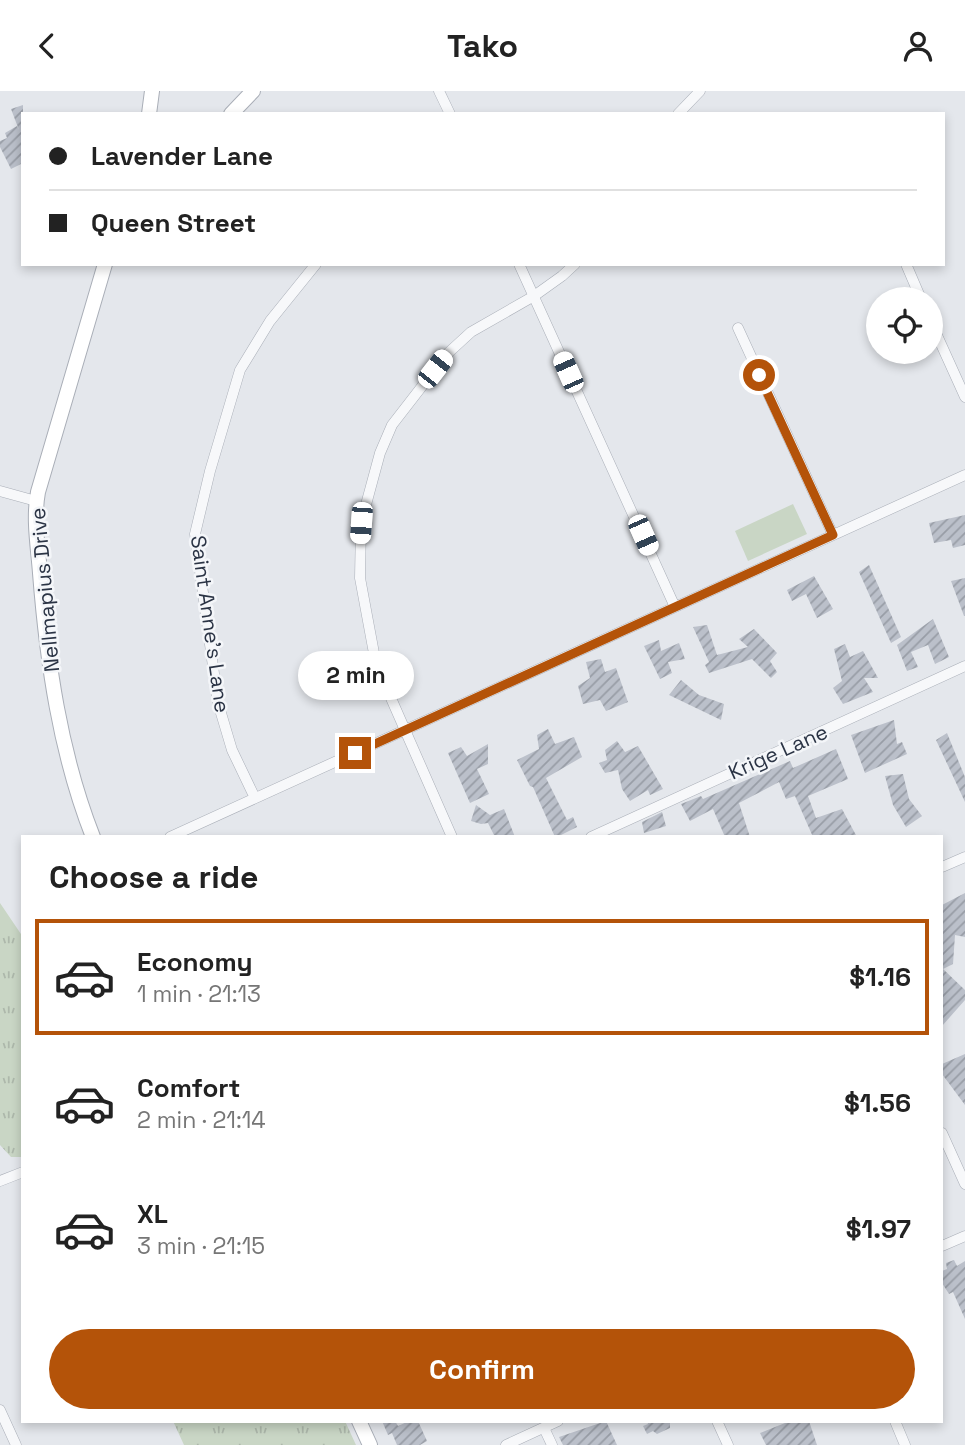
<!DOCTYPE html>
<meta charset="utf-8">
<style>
body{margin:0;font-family:"Space Grotesk",sans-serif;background:#f6f6f6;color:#222;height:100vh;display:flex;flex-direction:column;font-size:26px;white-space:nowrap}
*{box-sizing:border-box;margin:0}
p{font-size:23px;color:#767676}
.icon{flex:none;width:38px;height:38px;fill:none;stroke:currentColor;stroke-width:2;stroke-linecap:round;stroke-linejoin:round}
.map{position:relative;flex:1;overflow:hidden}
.sheet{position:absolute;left:21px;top:744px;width:922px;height:588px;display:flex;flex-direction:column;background:#fff;border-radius:0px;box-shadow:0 4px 10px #0003}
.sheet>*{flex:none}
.hud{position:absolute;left:21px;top:21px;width:924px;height:154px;border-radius:0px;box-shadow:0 4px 10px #0003;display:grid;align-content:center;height:154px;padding:0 28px;background:#fff}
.buttons{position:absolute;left:866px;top:196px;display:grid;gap:14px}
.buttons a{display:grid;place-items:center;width:77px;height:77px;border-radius:50%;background:#fff;box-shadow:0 4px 10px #0003;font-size:35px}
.end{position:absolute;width:32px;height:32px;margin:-16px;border:9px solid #b45309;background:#fff;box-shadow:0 0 0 4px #fff}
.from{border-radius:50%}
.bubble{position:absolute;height:49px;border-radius:24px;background:#fff;box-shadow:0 4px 10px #0003;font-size:23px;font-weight:700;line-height:49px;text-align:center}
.car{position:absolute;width:21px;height:42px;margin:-21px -10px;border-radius:9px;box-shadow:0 0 5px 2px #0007;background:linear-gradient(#fff 24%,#345 0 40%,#fff 0 76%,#345 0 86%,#fff 0)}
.hud b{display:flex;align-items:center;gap:24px;height:66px;font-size:26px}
.hud b+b{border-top:2px solid #e0e0e0}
.hud i{width:18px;height:18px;background:#222}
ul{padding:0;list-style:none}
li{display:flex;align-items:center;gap:21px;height:116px;margin:0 14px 10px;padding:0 14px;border:4px solid transparent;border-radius:0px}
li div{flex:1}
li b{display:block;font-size:26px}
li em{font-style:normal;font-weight:700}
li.selected{border-color:#b45309}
li>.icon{width:63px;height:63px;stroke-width:1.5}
h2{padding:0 28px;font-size:32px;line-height:84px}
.action{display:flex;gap:14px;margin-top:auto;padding:14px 28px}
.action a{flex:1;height:80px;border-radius:42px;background:#b45309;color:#fff;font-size:28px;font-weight:700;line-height:80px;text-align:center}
header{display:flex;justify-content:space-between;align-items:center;height:91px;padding:0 28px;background:#fff;font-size:32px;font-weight:700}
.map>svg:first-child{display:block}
</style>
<header><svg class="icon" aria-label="back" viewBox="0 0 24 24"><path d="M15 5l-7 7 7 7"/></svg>Tako<svg class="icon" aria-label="person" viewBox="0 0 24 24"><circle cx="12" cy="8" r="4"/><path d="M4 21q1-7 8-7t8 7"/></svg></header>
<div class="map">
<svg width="965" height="1354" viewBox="0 0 965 1354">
<defs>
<pattern id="grass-tufts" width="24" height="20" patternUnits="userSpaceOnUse" patternTransform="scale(1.75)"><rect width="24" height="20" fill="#c9d6c5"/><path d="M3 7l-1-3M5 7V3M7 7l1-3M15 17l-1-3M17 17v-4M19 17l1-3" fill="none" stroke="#adb8ab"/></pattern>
<pattern id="building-hatch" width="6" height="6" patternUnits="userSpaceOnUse" patternTransform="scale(1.75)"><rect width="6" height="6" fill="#bbc0ca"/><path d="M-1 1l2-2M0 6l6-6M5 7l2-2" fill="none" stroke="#989da6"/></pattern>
</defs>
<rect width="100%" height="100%" fill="#e4e7ec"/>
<path fill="url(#grass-tufts)" d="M 0,812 L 23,846 L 23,1066 L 11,1066 L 0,1054 Z
M 173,1330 L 345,1330 L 356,1354 L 184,1354 Z"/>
<path fill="#c9d6c5" d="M 793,413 L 807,443 L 748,470 L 735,440 Z"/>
<path fill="url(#building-hatch)" d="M 23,14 L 23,72 L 11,78 L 0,56 L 0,50 L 7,47 L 5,42 L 17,35 L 19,39 L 11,18 Z
M 965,424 L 965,454 L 953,457 L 951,449 L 934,452 L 929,432 Z
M 869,474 L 901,546 L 891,552 L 859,481 Z
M 814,485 L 833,518 L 817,527 L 806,503 L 792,510 L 787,499 Z
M 965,487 L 965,525 L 964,525 L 951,490 Z
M 933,528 L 949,566 L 935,573 L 928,554 L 911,561 L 918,576 L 907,580 L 897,554 Z
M 707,534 L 717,564 L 748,556 L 739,548 L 754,538 L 777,562 L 770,570 L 777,581 L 771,587 L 752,568 L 709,582 L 705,574 L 709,571 L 693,536 Z
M 659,549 L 661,560 L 679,552 L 685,568 L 668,571 L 672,582 L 660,588 L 644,555 Z
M 845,553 L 850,566 L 863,560 L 878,587 L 864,587 L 873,601 L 843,613 L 833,597 L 842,590 L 834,558 Z
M 601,568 L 605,581 L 616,577 L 628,611 L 606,620 L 600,609 L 583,613 L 578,595 L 590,587 L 586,571 Z
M 681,589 L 699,604 L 724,613 L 721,629 L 669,604 Z
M 894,629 L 897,653 L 902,651 L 907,663 L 865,682 L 851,644 Z
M 548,638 L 555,653 L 574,646 L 582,666 L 546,687 L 567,729 L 573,726 L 577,736 L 557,746 L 555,746 L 533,696 L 530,695 L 517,669 L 539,658 L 537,644 Z
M 947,642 L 965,686 L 965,711 L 936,649 Z
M 617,650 L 625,661 L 638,655 L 663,698 L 650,704 L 648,699 L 630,710 L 622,698 L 618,679 L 605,682 L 599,672 L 607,669 L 605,659 Z
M 488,653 L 488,673 L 477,678 L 489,703 L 470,712 L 448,662 L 461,656 L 467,665 Z
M 836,658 L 848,688 L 808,705 L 816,727 L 842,718 L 857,746 L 813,746 L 795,705 L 786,708 L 779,691 L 739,712 L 750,746 L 725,746 L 713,718 L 690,730 L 681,713 L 701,705 L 703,708 L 790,670 L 793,677 Z
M 903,683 L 909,708 L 922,725 L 906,736 L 893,714 L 885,685 Z
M 476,714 L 490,724 L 504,718 L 515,746 L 495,746 L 488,732 L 481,733 L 471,730 Z
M 662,721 L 666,735 L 644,742 L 642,731 Z
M 965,802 L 965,846 L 955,844 L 953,873 L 943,878 L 965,899 L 965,909 L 942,935 L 942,814 Z
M 965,963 L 965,1014 L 942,983 L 942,973 Z
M 954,1169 L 957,1175 L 965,1170 L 965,1228 L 953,1201 L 949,1203 L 942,1192 L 942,1180 L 947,1178 L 946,1172 Z
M 382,1330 L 395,1330 L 398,1335 L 409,1330 L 418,1330 L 427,1350 L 420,1354 L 397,1354 L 392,1342 L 388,1344 Z
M 606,1330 L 617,1354 L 563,1354 L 559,1346 Z
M 647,1330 L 670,1330 L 670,1337 L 657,1343 L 653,1340 L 647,1343 L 643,1335 L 648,1333 Z
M 790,1330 L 809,1330 L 817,1354 L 766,1354 L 760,1342 Z"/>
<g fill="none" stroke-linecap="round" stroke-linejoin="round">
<g stroke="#a9aeb7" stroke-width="11">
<path id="street" d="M 439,0 L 450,23
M 678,23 L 700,0
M 519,173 L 675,516
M 906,173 L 921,208
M 931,231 L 965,306
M 738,237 L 833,444
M 0,400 L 36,410
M 255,707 L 232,659 L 218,612 L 195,443 L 210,380 L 240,279 L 270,230 L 316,173
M 170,746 L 965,384
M 452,746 L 376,573 L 360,487 L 361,432 L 380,362 L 392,334 L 447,263 L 471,241 L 534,205 L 562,185 L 575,173
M 591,746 L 965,575
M 942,776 L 965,766
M 942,1042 L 965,1093
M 0,1090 L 23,1081
M 942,1155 L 965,1145
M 0,1319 L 16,1354
M 717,1330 L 728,1354
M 895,1330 L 905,1354
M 544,1337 L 552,1354
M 506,1354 L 558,1330"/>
</g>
<g stroke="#a9aeb7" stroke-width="16">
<path id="secondary" d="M 149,23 L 152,0
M 231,23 L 253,0
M 93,746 C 60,662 47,571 40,482 C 38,455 33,428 38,401 L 105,173
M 359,1330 L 370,1354"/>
</g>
<use href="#street" stroke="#f7f8fa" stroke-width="10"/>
<use href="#secondary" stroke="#fff" stroke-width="14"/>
</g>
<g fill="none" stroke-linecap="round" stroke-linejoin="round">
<path stroke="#b45309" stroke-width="9" d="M 355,662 L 833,444 L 759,284"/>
</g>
<g text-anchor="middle" stroke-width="5" stroke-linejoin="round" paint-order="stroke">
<g font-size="21" fill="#2b3445" stroke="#f4f6f9">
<text transform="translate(45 499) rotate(-95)" y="7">Nellmapius Drive</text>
<text transform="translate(210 533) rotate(82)" y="7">Saint Anne's Lane</text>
<text transform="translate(778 661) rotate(-24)" y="7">Krige Lane</text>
</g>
</g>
</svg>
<div class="buttons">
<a><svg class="icon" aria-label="locate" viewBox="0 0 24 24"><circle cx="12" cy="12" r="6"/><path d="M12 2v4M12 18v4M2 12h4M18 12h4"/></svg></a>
</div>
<i class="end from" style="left:759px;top:284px"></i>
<i class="end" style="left:355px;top:662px"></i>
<div class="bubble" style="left:298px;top:560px;width:116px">2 min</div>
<i class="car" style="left:435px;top:278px;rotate:38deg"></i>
<i class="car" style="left:568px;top:281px;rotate:336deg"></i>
<i class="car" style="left:361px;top:432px;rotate:184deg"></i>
<i class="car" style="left:643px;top:444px;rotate:156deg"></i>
<div class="hud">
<b><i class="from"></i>Lavender Lane</b>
<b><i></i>Queen Street</b>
</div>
<section class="sheet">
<h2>Choose a ride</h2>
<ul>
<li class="selected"><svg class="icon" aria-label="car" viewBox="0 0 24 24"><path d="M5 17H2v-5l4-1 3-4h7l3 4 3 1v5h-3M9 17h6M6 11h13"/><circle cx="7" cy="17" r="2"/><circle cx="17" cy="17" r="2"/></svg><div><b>Economy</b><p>1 min · 21:13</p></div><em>$1.16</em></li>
<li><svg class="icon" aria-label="car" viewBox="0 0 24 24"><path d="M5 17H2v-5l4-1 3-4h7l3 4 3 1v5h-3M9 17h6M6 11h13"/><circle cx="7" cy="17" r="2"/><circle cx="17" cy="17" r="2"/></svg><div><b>Comfort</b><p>2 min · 21:14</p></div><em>$1.56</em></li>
<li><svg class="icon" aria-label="car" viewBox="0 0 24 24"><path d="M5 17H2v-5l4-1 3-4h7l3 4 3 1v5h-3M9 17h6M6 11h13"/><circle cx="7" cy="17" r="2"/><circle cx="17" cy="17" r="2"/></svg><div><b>XL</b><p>3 min · 21:15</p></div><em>$1.97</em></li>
</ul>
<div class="action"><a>Confirm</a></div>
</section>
</div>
